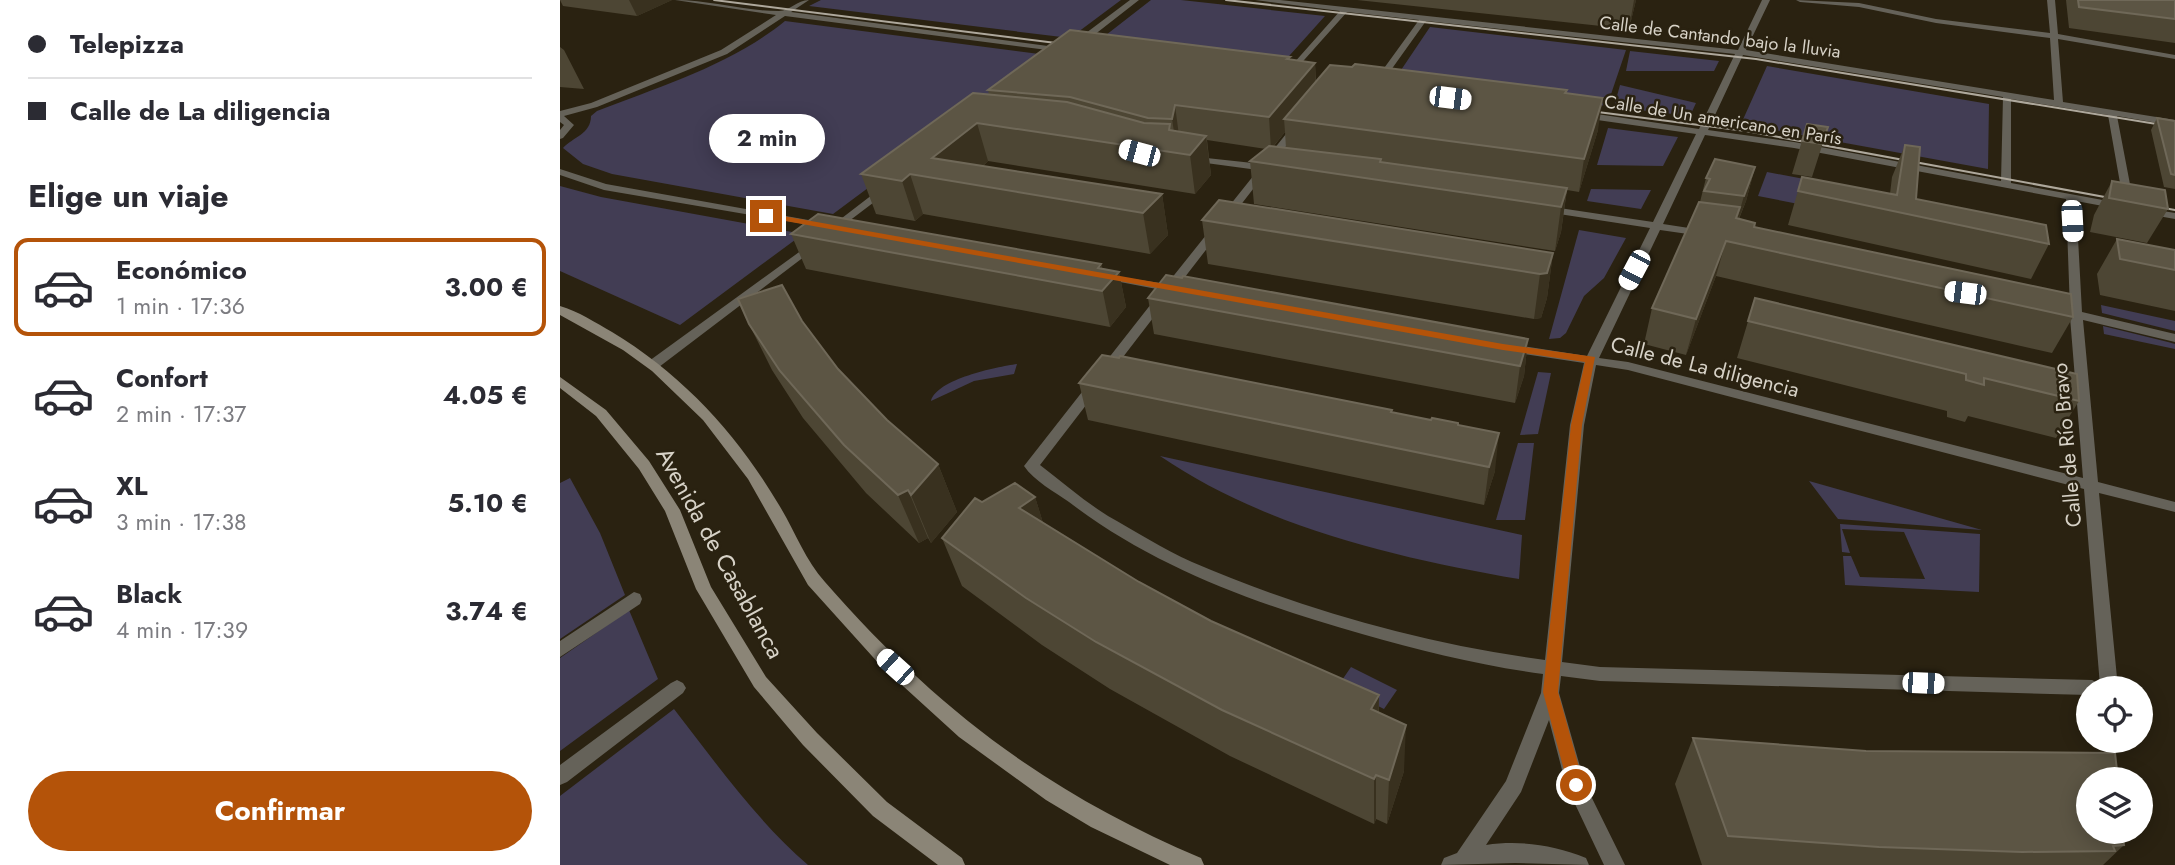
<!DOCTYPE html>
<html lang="es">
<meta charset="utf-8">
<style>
body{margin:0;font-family:Jost,sans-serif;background:#f7f7f7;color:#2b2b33;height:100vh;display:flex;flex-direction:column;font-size:26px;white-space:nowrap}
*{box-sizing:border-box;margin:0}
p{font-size:23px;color:#7c7c81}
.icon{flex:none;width:38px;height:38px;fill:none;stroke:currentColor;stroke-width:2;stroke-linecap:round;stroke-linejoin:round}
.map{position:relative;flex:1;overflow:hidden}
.panel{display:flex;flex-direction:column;background:#fff;width:560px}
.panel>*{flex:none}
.banner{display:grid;align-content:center;height:154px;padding:0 28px;background:#fff}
.fabs{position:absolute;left:1516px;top:676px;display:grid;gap:14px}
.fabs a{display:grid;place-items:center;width:77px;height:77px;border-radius:50%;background:#fff;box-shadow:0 4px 18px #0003;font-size:35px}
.end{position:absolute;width:32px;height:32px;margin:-16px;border:9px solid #b45309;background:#fff;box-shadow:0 0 0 4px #fff}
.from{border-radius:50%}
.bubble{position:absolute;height:49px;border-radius:24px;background:#fff;box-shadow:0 4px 18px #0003;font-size:23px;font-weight:700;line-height:49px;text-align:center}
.car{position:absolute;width:21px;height:42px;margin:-21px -10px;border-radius:9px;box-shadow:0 0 5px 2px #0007;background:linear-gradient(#fff 24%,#345 0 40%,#fff 0 76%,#345 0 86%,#fff 0)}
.banner b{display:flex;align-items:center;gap:24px;height:66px;font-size:26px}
.banner b+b{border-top:2px solid #e1e1e2}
.banner i{width:18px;height:18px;background:#2b2b33}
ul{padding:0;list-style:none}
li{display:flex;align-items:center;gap:21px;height:98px;margin:0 14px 10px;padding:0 14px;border:4px solid transparent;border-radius:14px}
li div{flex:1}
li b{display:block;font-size:26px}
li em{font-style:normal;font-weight:700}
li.on{border-color:#b45309}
li>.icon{width:63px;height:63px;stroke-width:1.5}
h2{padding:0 28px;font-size:32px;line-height:84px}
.cta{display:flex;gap:14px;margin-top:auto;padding:14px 28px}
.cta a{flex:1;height:80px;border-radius:42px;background:#b45309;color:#fff;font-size:28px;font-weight:700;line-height:80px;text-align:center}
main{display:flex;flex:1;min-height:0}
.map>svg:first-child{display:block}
</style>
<main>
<section class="panel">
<div class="banner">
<b><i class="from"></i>Telepizza</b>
<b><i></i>Calle de La diligencia</b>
</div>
<h2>Elige un viaje</h2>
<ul>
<li class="on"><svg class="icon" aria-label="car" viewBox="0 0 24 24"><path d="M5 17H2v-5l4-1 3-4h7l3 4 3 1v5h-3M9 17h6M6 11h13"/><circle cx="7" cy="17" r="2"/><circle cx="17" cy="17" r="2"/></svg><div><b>Económico</b><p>1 min · 17:36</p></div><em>3.00 €</em></li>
<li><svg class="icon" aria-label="car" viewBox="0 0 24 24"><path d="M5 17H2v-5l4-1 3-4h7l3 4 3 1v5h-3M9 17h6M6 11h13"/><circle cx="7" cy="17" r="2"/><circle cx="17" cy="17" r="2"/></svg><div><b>Confort</b><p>2 min · 17:37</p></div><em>4.05 €</em></li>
<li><svg class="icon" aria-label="car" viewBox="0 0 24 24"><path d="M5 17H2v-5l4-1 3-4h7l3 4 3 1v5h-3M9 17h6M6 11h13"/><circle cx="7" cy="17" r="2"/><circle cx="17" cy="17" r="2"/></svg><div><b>XL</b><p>3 min · 17:38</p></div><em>5.10 €</em></li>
<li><svg class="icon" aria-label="car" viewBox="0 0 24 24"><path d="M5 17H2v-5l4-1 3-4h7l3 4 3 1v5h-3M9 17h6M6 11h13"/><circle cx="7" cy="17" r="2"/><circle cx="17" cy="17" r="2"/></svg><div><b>Black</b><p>4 min · 17:39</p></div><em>3.74 €</em></li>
</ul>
<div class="cta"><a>Confirmar</a></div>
</section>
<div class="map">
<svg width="1615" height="865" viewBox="0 0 1615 865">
<rect width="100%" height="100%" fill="#2a2211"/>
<path fill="#423d54" d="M 261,0 L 561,0 L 510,38 L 249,6 Z
M 591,0 L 621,0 L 765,16 L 721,65 L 537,42 Z
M 225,21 L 487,55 L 273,214 L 52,174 L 23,164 L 3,148 C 13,137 31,134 31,116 L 37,111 C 101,86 171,65 225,21 Z
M 870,27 L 1066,50 L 1047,106 L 835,79 Z
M 1070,51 L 1159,61 L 1154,71 L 1066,71 Z
M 1207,66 L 1429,104 L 1428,169 L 1181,124 Z
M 1060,85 L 1136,103 L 1130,116 L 1054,107 Z
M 1048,128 L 1118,137 L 1103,166 L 1037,165 Z
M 1207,172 L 1323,194 L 1320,220 L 1198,196 Z
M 0,186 L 41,197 L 243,234 L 120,325 L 0,271 Z
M 1031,189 L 1091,190 L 1081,209 L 1027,201 Z
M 1019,230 L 1066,238 L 1044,278 L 1024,296 L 1006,333 L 1000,338 L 989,339 Z
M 1541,305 L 1615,321 L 1615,331 L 1542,313 Z
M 1543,326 L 1608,342 L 1615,344 L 1615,349 L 1544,334 Z
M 457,364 L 454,374 L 414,381 L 371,401 C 377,379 436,367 457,364 Z
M 978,372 L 991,373 L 978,434 L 960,435 Z
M 958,443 L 974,443 L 965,520 L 936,520 Z
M 600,456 L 962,535 L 959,579 C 837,558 704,527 600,456 Z
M 10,478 L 40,533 L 65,595 L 0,639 L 0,483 Z
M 1249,481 L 1422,530 L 1278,519 Z
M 1280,524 L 1420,534 L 1419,592 L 1285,585 L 1283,556 L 1291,556 L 1300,577 L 1365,579 L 1344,532 L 1282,529 L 1290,553 L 1282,552 Z
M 69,610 L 98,679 L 0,751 L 0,658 Z
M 791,667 L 837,690 L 824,709 L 778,686 Z
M 114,709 C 156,763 196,820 248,865 L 0,865 L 0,796 Z"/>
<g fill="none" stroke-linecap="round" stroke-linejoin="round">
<path fill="#656259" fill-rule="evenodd" d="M 115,0 C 150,0 184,11 219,11 C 230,11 237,0 249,0 L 231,12 L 503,48 L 507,50 L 503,52 L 225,16 L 167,54 L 37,107 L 4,116 L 14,125 L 3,138 L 0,139 L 0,130 L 4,125 L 0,122 L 0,111 L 31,103 L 161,50 L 216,15 Z
M 570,0 L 579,0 L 520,46 L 514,46 L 514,42 Z
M 695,0 L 720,0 L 1178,50 L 1202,0 L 1210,0 L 1186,50 L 1494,100 L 1490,38 L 1376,23 L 1299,7 L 1240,2 L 1236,0 L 1299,3 L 1376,19 L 1490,33 L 1487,0 L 1495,0 L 1498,34 L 1615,55 L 1615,59 L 1498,39 L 1503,102 L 1615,120 L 1615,126 L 1557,116 L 1573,200 L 1572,202 L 1564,202 L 1563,200 L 1548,115 L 1451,99 L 1451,183 L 1559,203 L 1564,206 L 1559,209 L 1516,201 L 1522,312 L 1615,334 L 1615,342 L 1523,320 L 1538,482 L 1615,502 L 1615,512 L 1539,493 L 1558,688 L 1528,688 L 1528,695 L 1040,681 L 1001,676 L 999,693 L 1025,784 L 1065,865 L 1044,865 L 1006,785 L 989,720 L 961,792 L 926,845 C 960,840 994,845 1026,858 L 1029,865 L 955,863 L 881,865 L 884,858 L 897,853 L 946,781 L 981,693 L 983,674 C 922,666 862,651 802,634 C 699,605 595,568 509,502 C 495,492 474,481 464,466 L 602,290 L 539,278 L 539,274 L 607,284 L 698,170 L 631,161 L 628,160 L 628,156 L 702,164 L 734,124 L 740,124 L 740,128 L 711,166 L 712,170 L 707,171 L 618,286 L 622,289 L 620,292 L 613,292 L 480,465 C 502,482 524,501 548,516 C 575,531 603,549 632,562 C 743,610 864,644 985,660 L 1010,425 L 1024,363 L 950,352 L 944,348 L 950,344 L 1027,356 L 1090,228 L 986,212 L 981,209 L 986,206 L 1093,222 L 1136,134 L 1023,118 L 1018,115 L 1023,112 L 1139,129 L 1175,54 L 866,21 L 821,84 L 818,85 L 814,82 L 859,20 L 787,12 L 728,78 L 725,77 L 725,73 L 780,11 ZM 1183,55 L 1443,97 L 1441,181 L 1234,142 L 1148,130 ZM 1145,135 L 1234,148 L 1506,199 L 1510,310 L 1496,306 L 1490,310 L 1492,313 L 1510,317 L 1523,478 L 1068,362 L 1039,358 L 1100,230 L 1142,236 L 1147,233 L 1142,230 L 1103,224 ZM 1036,365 L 1068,370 L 1524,489 L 1540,686 L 1538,683 L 1532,680 L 1040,667 L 1002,662 L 1024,425 Z
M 0,169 L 46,184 L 265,223 L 269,224 L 269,228 L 321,188 L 325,187 L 330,190 L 272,234 L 267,231 L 268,228 L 44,190 L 0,175 Z
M 1585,208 L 1615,213 L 1615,219 L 1581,213 L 1581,209 Z
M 253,242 L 257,243 L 257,247 L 99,367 L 89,367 L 88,364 L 89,361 Z
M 74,592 L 80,594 L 82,599 L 80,604 L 0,657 L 0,641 Z
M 117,680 L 123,683 L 126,688 L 123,693 L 7,782 L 0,785 L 0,765 L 111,683 Z"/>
<path fill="#8b8577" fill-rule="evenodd" d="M 0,306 C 18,311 36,323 52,332 C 123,375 177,434 219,505 C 235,531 245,560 265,582 C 375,708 487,793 641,858 L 644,865 L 610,865 L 531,827 L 486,800 L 399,737 L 321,666 L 248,585 L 188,479 L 143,420 L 92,371 L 63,350 L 0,315 Z
M 0,377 L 46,410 L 89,461 L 120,510 L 151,587 L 206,677 L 257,733 L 327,802 L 402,858 L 405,865 L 378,865 L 313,816 L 243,745 L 194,687 L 136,589 L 105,511 L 79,469 L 36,416 L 0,388 Z"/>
<path stroke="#aea89c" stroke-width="2" d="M 154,0 L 512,45
M 666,0 L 1196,59 L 1615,127
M 1022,110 L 1186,131 L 1561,200
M 1588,205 L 1615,210"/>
</g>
<path fill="#4d4634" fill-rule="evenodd" d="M 0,0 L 112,0 L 77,16 L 3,6 Z
M 797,0 L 1076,0 L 1069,29 Z
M 1506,0 L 1615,0 L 1615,43 L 1509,28 Z
M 0,47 L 4,50 L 24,89 L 0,87 Z
M 730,57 L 730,60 L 755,63 L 756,82 L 1006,94 L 1038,130 L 1019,192 L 1007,190 L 1001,232 L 995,251 L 694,204 L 690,161 L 706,149 L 647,140 L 651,175 L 635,194 L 428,161 L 423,166 L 602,194 L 608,235 L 590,254 L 363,214 L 355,221 L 316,214 L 301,174 L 429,95 L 428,90 ZM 725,132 L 726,148 L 714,146 Z
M 1597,118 L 1615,121 L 1615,189 L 1604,187 L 1591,130 Z
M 1247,124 L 1268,127 L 1252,177 L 1232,174 Z
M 1345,145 L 1356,199 L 1489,244 L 1471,279 L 1228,225 L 1242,177 L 1330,194 L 1332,177 Z
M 1195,167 L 1186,201 L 1179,219 L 1194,227 L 1513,317 L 1492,353 L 1156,276 L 1126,355 L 1084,344 L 1092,308 L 1140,202 L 1146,178 Z
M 1552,181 L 1608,209 L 1587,243 L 1530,232 L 1534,215 Z
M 642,220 L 993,253 L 987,298 L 981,318 L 974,319 L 648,264 Z
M 231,234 L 541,264 L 542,268 L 559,272 L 566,307 L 550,327 L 246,269 Z
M 1557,239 L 1615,250 L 1615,311 L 1540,295 L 1537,274 Z
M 588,298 L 968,339 L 964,376 L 955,403 L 594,334 Z
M 1195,298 L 1519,401 L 1496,438 L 1408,416 L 1405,422 L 1387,417 L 1387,411 L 1177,358 Z
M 242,321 L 278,369 L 327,420 L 378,464 L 397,512 L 371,543 L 368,538 L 359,543 L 306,493 L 243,418 L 212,370 L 189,324 Z
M 519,383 L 832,410 L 832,412 L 898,425 L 935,471 L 924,505 L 528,420 Z
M 475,497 L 483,523 L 579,582 L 651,621 L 819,695 L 819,712 L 844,771 L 827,824 L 816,819 L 814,824 L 670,756 L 550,689 L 482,645 L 402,586 L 382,538 L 422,502 Z
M 1133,738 L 1564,845 L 1543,865 L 1142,865 L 1115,784 Z"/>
<path fill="#39311f" d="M 69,0 L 112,0 L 77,16 Z
M 1074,0 L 1076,0 L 1069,29 Z
M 755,63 L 756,93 L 724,119 L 725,132 L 711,149 L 709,117 Z
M 1043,98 L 1038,130 L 1019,192 L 1024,159 Z
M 615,105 L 619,136 L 617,151 L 612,119 Z
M 417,123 L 428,161 L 402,183 L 372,158 Z
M 646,136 L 651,175 L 635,194 L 630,155 Z
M 1195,167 L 1186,201 L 1174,230 L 1184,196 Z
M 350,174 L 363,214 L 355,221 L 342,181 Z
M 1007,188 L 1001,232 L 995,251 L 1001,207 Z
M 602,194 L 608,235 L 590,254 L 583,213 Z
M 1166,241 L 1156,276 L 1126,355 L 1136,319 Z
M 993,253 L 987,298 L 981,318 L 974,319 L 980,274 Z
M 541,264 L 546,286 L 559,272 L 566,307 L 550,327 L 538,268 Z
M 968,339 L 964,376 L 955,403 L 960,366 Z
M 939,433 L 935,471 L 924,505 L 929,467 Z
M 378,464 L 397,512 L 371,543 L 351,495 Z
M 348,490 L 368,538 L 359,543 L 338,495 Z
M 475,497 L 490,545 L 459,508 Z
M 819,695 L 818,742 L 811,709 Z
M 846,725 L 844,771 L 827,824 L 829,780 Z
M 816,775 L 816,819 L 814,824 L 814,779 Z"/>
<path fill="#5c5544" stroke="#6f6858" stroke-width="2" d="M 1518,0 L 1615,0 L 1615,19 L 1519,7 Z
M 510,30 L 730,57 L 727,59 L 755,63 L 709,117 L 615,105 L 612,119 L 588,118 L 510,97 L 428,90 Z
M 795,64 L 1007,90 L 1005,93 L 1043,98 L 1024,159 L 724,119 L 770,65 L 792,67 Z
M 413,93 L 507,102 L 584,123 L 610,124 L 609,130 L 646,136 L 630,155 L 417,123 L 372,158 L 602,194 L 583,213 L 350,174 L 342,181 L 301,174 Z
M 1597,118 L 1615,121 L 1615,175 L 1611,174 Z
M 1247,124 L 1268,127 L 1262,144 L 1242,141 Z
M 1345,145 L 1360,147 L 1356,199 L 1486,225 L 1489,244 L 1238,191 L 1242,177 L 1337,195 Z
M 709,146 L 821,159 L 820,162 L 1007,188 L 1001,207 L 690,161 Z
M 1155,159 L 1195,167 L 1184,196 L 1144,191 L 1150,179 L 1146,178 Z
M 1552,181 L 1605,190 L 1608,209 L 1549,198 Z
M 659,200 L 993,253 L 987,273 L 980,274 L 642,220 Z
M 1139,202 L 1180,207 L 1176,218 L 1195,223 L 1194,227 L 1511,294 L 1513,317 L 1166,241 L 1136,319 L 1092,308 Z
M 258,214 L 541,264 L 538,268 L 559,272 L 542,291 L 231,234 Z
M 1557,239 L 1615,250 L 1615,270 L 1560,259 Z
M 606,275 L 622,278 L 623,276 L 968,339 L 960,366 L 588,298 Z
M 222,285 L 242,321 L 278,369 L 327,420 L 378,464 L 351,495 L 348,490 L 338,495 L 284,445 L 220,371 L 189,324 L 178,299 Z
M 1195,298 L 1517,374 L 1519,401 L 1424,378 L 1424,385 L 1406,380 L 1406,374 L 1188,321 Z
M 542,355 L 559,358 L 560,356 L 832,410 L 831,412 L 871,420 L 872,418 L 898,423 L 898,425 L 939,433 L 929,467 L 519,383 Z
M 455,483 L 475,497 L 459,508 L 579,582 L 651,621 L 819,695 L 811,709 L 846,725 L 829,780 L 816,775 L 814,779 L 662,710 L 536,642 L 466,598 L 382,538 L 415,498 L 422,502 Z
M 1133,738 L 1306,751 L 1555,753 L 1558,779 L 1528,779 L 1528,831 L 1562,831 L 1564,845 L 1553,846 L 1555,851 L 1462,852 L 1319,847 L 1168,836 Z"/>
<path fill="#b45309" d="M 206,213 L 943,344 L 1035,357 L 1022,425 L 998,692 L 1024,785 L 1021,790 L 1016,792 L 1010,790 L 1008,785 L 983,692 L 1011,425 L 1025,362 L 943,350 L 203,217 L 202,216 Z"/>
<g text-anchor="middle" stroke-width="5" stroke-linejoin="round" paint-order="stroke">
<g font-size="18" fill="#d7d2c7" stroke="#2a2211">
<text transform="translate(1160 37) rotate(7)" y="6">Calle de Cantando bajo la lluvia</text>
<text transform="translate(1163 120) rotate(9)" y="6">Calle de Un americano en París</text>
</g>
<g font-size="21" fill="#d7d2c7" stroke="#2a2211">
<text transform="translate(1145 367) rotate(14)" y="7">Calle de La diligencia</text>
<text transform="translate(1507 445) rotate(-95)" y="7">Calle de Río Bravo</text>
</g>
<g font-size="24" fill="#d7d2c7" stroke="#2a2211">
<text transform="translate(160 553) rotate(61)" y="8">Avenida de Casablanca</text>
</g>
</g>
</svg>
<div class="fabs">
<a><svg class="icon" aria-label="locate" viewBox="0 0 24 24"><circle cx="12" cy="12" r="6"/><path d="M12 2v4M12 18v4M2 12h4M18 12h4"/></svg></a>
<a><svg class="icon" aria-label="layers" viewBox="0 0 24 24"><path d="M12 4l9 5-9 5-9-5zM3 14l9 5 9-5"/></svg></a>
</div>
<i class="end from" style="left:1016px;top:785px"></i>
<i class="end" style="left:206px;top:216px"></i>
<div class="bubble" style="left:149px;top:114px;width:116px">2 min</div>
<i class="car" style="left:890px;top:98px;rotate:97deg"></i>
<i class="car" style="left:579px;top:153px;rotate:285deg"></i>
<i class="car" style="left:1512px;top:221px;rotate:177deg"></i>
<i class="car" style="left:1074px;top:270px;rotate:208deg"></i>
<i class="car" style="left:1405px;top:293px;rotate:277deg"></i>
<i class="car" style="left:335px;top:667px;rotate:312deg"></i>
<i class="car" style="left:1363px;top:683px;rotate:92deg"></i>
</div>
</main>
